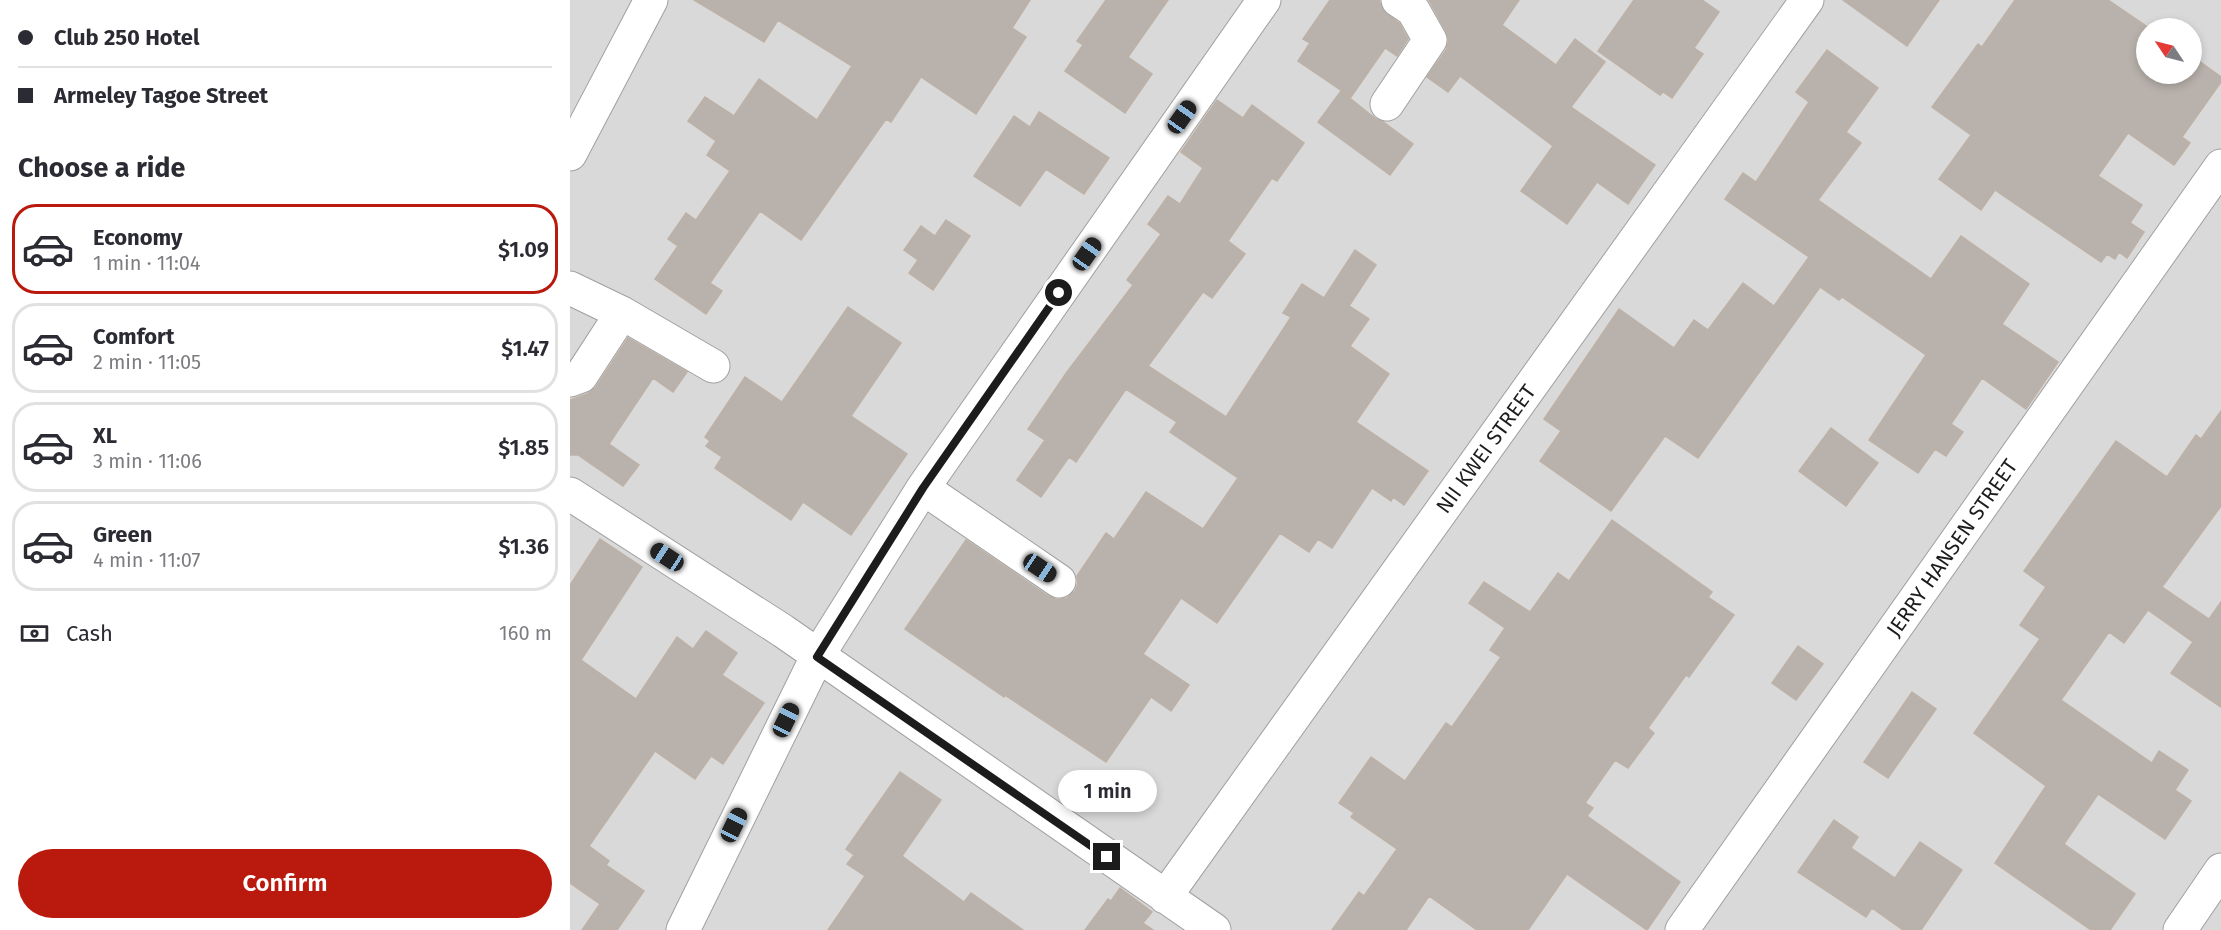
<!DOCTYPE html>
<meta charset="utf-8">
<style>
body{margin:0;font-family:"Fira Sans",sans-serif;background:#f2f2f3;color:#2b2b33;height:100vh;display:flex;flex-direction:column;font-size:22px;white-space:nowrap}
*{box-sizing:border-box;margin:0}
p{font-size:20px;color:#7c7c81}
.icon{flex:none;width:33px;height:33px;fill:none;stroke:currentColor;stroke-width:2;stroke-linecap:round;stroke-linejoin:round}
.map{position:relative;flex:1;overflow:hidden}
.details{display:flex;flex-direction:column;background:#fff;width:570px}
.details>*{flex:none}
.guide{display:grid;align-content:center;height:132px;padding:0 18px;background:#fff}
.needle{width:39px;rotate:305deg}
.fabs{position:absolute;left:1566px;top:18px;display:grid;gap:12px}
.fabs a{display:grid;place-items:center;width:66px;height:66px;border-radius:50%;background:#fff;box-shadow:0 3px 9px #0003;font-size:30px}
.end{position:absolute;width:27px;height:27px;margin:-14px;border:8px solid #1c1c1c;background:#fff;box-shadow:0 0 0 3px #fff}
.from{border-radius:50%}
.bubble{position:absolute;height:42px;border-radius:21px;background:#fff;box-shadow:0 3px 9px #0003;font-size:20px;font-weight:600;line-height:42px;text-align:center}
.car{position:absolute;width:18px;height:36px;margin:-18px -9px;border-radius:8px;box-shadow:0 0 4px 2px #0007;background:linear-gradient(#222 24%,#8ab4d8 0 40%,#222 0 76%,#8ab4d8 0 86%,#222 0)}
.guide b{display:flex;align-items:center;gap:21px;height:57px;font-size:22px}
.guide b+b{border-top:2px solid #e1e1e2}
.guide i{width:15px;height:15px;background:#2b2b33}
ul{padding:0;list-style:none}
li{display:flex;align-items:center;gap:18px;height:90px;margin:0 12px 9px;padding:0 6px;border:3px solid #e1e1e2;border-radius:24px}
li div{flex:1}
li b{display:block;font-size:22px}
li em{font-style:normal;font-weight:600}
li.active{border-color:#ba190e}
li>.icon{width:54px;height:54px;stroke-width:1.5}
h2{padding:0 18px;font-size:27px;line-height:72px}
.pay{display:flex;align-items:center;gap:15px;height:66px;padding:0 18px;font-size:22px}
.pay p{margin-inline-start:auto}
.button{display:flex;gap:12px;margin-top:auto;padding:12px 18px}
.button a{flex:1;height:69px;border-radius:36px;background:#ba190e;color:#fff;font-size:24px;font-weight:600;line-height:69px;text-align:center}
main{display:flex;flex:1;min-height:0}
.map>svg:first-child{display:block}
</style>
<main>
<section class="details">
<div class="guide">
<b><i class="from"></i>Club 250 Hotel</b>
<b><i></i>Armeley Tagoe Street</b>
</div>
<h2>Choose a ride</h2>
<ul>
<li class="active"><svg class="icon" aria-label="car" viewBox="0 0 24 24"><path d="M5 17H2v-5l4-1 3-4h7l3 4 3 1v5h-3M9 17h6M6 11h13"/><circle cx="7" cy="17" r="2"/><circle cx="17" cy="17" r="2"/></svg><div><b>Economy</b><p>1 min · 11:04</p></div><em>$1.09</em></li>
<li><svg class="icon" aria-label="car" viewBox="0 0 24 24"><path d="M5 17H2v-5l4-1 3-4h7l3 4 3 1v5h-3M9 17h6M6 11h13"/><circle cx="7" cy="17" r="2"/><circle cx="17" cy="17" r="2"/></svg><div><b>Comfort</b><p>2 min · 11:05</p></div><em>$1.47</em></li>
<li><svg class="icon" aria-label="car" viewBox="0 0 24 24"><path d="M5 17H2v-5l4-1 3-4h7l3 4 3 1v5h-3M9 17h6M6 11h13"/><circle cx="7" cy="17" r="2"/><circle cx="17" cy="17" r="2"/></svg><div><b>XL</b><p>3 min · 11:06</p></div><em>$1.85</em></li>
<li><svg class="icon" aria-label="car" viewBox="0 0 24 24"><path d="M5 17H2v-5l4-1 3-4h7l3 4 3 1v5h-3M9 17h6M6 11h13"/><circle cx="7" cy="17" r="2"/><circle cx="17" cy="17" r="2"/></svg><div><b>Green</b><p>4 min · 11:07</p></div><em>$1.36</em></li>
</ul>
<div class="pay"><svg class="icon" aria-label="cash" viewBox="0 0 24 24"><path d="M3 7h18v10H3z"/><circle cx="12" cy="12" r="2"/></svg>Cash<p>160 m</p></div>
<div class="button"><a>Confirm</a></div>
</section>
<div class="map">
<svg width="1651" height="930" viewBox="0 0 1651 930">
<rect width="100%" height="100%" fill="#edeae2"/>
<path fill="#dad9d9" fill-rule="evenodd" d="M 0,0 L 1651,0 L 1651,930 L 0,930 ZM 1576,28 L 1622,28 L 1622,74 L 1576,74 Z"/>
<path fill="#b9b2ac" stroke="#bdb1a6" stroke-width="1.5" d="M 124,0 L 460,0 L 442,28 L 456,37 L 406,114 L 351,77 L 321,122 L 316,119 L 231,240 L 190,211 L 140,283 L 152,291 L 136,314 L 85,279 L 108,246 L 98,239 L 116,213 L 126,220 L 160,171 L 137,155 L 146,141 L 118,121 L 135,97 L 164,116 L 189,79 L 247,120 L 282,66 L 208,20 L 194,42 Z
M 536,0 L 598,0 L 558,57 L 582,74 L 555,113 L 495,71 L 513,45 L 507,41 Z
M 760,0 L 809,0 L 812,9 L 829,23 L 838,39 L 827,56 L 815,48 L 781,97 L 728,61 L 740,43 L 733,39 Z
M 859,0 L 949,0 L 932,25 L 986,65 L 1005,39 L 1035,62 L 1001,107 L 1085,165 L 1058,204 L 1027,182 L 997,224 L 951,191 L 983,146 L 890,76 L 878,92 L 857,77 L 876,50 L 879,40 L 876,31 Z
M 1064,0 L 1132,0 L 1149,12 L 1124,48 L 1133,54 L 1102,98 L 1093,92 L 1090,95 L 1028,51 Z
M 1273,0 L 1369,0 L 1337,46 Z
M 1445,0 L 1538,0 L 1579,28 L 1576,28 L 1576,74 L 1622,74 L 1622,56 L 1651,77 L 1651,82 L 1612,137 L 1620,143 L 1604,165 L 1558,133 L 1528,176 L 1572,205 L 1560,223 L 1574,232 L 1557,258 L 1549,252 L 1545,259 L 1537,254 L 1531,262 L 1425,190 L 1411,210 L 1369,179 L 1401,135 L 1362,107 L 1408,44 L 1412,47 Z
M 1257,50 L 1308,88 L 1276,132 L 1291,143 L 1248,200 L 1361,279 L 1391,236 L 1459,284 L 1432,324 L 1488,362 L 1456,409 L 1412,378 L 1381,424 L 1393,432 L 1376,456 L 1365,449 L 1348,473 L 1299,440 L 1356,355 L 1272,297 L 1269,300 L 1250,287 L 1128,458 L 1095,436 L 1041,511 L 970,461 L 991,431 L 974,419 L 1049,309 L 1104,348 L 1124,320 L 1138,330 L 1173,283 L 1204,306 L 1239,257 L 1155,199 L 1173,173 L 1186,182 L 1239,102 L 1226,92 Z
M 771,91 L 806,119 L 813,122 L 843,144 L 820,175 L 748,122 Z
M 647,100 L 673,118 L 682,105 L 734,143 L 707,181 L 702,178 L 658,241 L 675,254 L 642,298 L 633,292 L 578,366 L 656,417 L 721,317 L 713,313 L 732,284 L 754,298 L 785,250 L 806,265 L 779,306 L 799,319 L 780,346 L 819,374 L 786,422 L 858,471 L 834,505 L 823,497 L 821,501 L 802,488 L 762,548 L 748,539 L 739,552 L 710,533 L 647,623 L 611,598 L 573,654 L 619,685 L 601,711 L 581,697 L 536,762 L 435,695 L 434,697 L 335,629 L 396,540 L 478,596 L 487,600 L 497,598 L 505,591 L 508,583 L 507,576 L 536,533 L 544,539 L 576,492 L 633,529 L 668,478 L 600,432 L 607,422 L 556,389 L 506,462 L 499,457 L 471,497 L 447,480 L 475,440 L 458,429 L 497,372 L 563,285 L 557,280 L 591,234 L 578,224 L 598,196 L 610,204 L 633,168 L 611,152 Z
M 469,112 L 539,158 L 514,194 L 476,169 L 450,206 L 404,176 L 444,116 L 460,127 Z
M 376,220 L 400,236 L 363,290 L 339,273 L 348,260 L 334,250 L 351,226 L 365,236 Z
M 278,307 L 331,343 L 281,416 L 337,454 L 281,535 L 233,502 L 221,520 L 145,468 L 152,457 L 136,446 L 140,441 L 135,437 L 175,377 L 212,402 Z
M 58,338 L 117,372 L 103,392 L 83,378 L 39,444 L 69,465 L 53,486 L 8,455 L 0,455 L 0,400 L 17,394 L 26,387 Z
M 1651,411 L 1651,506 L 1592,587 L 1639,619 L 1651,602 L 1651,707 L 1601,673 L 1623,642 L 1578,610 L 1554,643 L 1539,632 L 1491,700 L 1582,763 L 1589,751 L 1618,770 L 1605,790 L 1621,801 L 1595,839 L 1528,794 L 1494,844 L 1565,894 L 1540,930 L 1521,930 L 1425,863 L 1476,786 L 1404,733 L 1470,639 L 1450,625 L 1476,587 L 1454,571 L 1546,441 L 1597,477 L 1626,435 L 1631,439 Z
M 1261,428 L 1308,463 L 1276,506 L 1229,471 Z
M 1042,520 L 1142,592 L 1138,597 L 1164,615 L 1119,677 L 1116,675 L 1078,728 L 1084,733 L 1058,768 L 1045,760 L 1015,803 L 1023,808 L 1017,816 L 1110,882 L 1077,930 L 997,874 L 958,930 L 907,930 L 859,896 L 836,930 L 762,930 L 789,892 L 794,896 L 827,849 L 781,817 L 784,813 L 769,803 L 801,757 L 835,781 L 876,723 L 882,727 L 931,657 L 920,650 L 935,628 L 899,603 L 914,582 L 960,612 L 988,573 L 999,581 Z
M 30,539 L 72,567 L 11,660 L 66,699 L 107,637 L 123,649 L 136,631 L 167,653 L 152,675 L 194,703 L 153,764 L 141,756 L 125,779 L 85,751 L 19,846 L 39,861 L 36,865 L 74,891 L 47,930 L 12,930 L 30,904 L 0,883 L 0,585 Z
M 1228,646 L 1253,664 L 1226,700 L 1202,683 Z
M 1342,692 L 1366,709 L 1318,778 L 1294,762 Z
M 330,772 L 371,800 L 332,856 L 394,902 L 401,893 L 453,930 L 258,930 L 295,876 L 277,864 L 284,855 L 276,849 Z
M 1264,820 L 1288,837 L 1281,848 L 1325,878 L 1350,842 L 1392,870 L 1351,930 L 1333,930 L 1302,908 L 1296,917 L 1228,872 Z
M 550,888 L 582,912 L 573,923 L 583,930 L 515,930 L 538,899 L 541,901 Z"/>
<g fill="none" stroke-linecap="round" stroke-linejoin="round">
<g stroke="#a0a0a0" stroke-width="35">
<path id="minor" d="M 817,104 L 860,40 L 843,10 L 828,0
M 0,154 L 81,0
M 0,288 L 52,313 L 143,366
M 0,380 L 11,376 L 52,313
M 353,488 L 489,581
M 0,494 L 213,631 L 644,930
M 595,897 L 1237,0
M 113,930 L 247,657 L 353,488 L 694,0
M 1112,930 L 1651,166
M 1610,930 L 1651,870"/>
</g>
<use href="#minor" stroke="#fff" stroke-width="33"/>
</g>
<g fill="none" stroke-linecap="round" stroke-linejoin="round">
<path stroke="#1c1c1c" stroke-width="8" d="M 489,293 L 353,488 L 247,657 L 537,857"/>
</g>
<g text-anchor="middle" stroke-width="4.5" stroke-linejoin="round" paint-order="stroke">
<g font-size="21" fill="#1c1c1c" stroke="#fff">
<text transform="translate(916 449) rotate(-54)" y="7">NII KWEI STREET</text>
<text transform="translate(1382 548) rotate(-55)" y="7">JERRY HANSEN STREET</text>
</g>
</g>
</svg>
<div class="fabs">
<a><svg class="needle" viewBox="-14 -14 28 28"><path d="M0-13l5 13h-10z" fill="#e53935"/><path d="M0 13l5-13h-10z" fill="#7c7c81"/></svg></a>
</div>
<i class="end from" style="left:489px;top:293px"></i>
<i class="end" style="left:537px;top:857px"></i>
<div class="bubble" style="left:488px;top:770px;width:99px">1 min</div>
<i class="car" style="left:612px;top:117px;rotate:35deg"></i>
<i class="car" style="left:517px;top:254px;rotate:35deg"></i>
<i class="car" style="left:97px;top:557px;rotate:303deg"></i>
<i class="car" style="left:470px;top:568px;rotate:124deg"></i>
<i class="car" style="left:216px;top:720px;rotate:26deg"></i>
<i class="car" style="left:164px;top:825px;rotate:26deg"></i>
</div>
</main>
